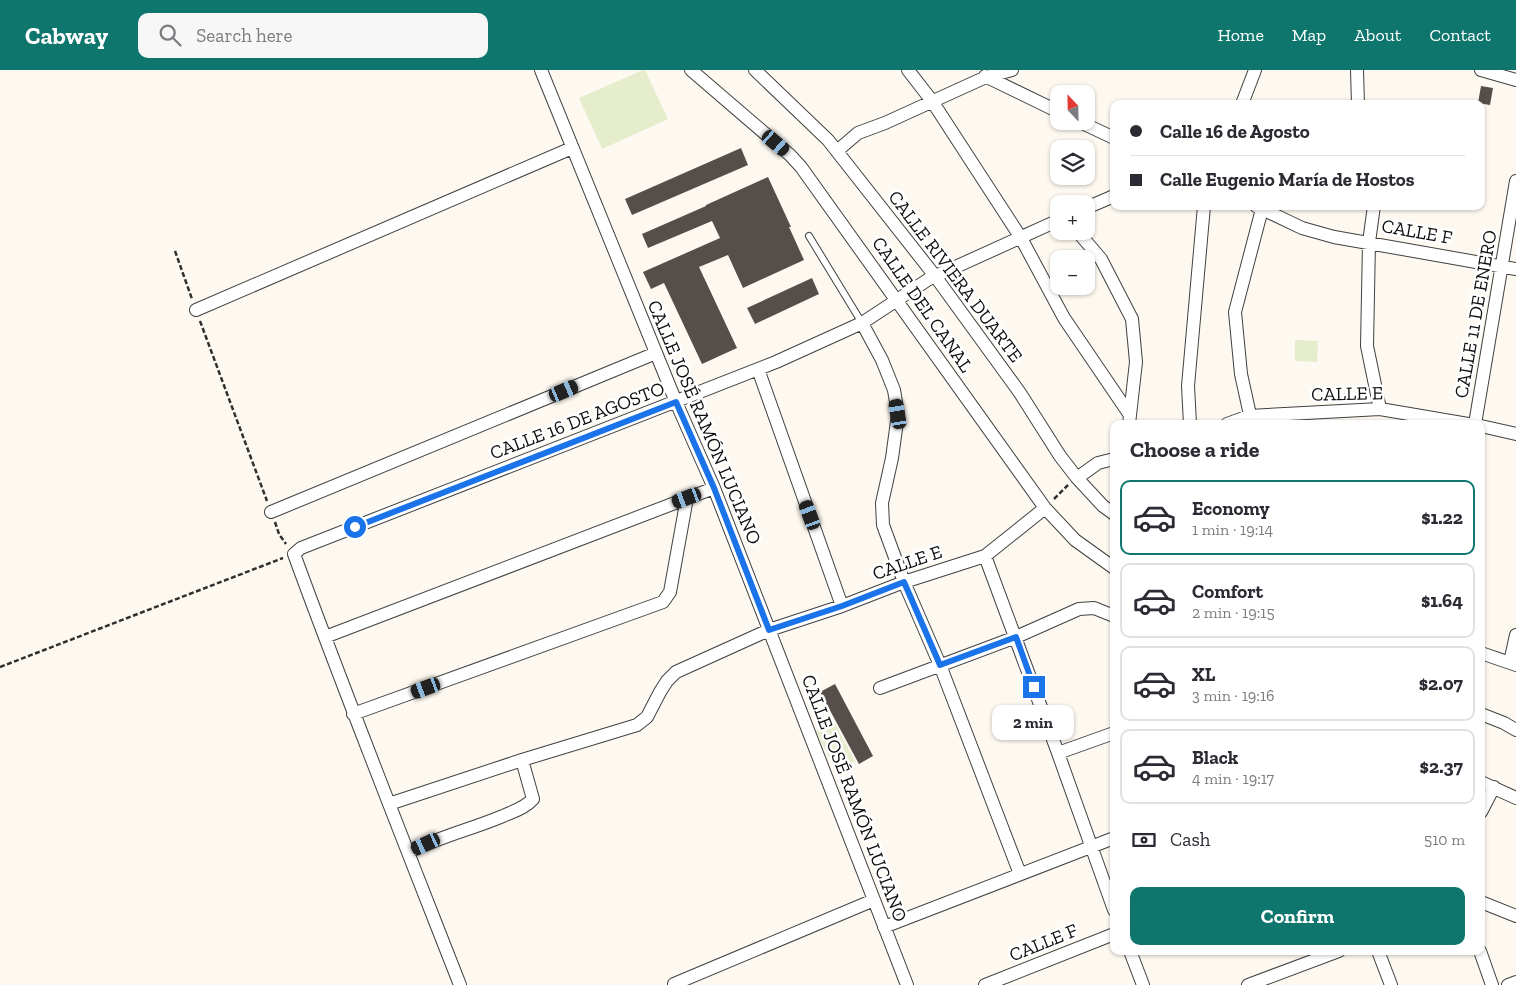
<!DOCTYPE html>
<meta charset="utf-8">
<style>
body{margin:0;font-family:"Zilla Slab",serif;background:#f7f7f7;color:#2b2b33;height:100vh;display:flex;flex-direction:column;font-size:19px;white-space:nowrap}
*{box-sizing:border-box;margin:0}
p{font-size:16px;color:#7c7c81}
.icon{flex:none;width:28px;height:28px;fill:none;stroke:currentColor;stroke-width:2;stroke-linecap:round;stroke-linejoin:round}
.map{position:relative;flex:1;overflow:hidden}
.drawer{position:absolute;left:1110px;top:350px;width:375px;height:535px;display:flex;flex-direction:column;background:#fff;border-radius:10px;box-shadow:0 1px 4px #0004}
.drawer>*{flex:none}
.hud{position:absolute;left:1110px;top:30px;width:375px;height:110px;border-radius:10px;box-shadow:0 1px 4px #0004;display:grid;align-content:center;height:110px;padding:0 20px;background:#fff}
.needle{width:32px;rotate:338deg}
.controls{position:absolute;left:1050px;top:15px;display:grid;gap:10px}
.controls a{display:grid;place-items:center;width:45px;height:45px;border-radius:10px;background:#fff;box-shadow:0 1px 4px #0004;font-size:25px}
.end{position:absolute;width:22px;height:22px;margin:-11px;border:6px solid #1a73e8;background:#fff;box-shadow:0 0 0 2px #fff}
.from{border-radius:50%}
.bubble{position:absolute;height:35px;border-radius:10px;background:#fff;box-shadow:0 1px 4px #0004;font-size:16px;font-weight:700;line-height:35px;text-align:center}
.car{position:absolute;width:15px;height:30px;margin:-15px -8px;border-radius:6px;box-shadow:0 0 4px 1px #0007;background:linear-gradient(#222 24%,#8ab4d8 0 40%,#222 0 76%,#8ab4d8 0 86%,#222 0)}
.hud b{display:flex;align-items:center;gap:18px;height:48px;font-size:19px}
.hud b+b{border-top:1px solid #e1e1e2}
.hud i{width:12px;height:12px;background:#2b2b33}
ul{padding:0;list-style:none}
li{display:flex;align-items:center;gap:15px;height:75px;margin:0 10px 8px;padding:0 10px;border:2px solid #e1e1e2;border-radius:10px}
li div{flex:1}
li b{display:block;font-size:19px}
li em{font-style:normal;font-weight:700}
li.selected{border-color:#0f766e}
li>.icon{width:45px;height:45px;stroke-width:1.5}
h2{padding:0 20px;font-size:22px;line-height:60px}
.pay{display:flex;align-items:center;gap:12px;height:55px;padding:0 20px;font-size:19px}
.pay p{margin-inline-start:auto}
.cta{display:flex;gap:10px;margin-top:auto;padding:10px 20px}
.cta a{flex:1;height:58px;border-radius:10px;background:#0f766e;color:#fff;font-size:20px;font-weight:700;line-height:58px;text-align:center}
header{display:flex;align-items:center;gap:30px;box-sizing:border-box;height:70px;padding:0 25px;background:#0f766e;color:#fff}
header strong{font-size:24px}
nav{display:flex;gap:28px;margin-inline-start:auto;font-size:18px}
.search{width:350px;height:45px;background:#f7f7f7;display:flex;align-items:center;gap:12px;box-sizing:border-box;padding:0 18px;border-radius:10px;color:#7c7c81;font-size:19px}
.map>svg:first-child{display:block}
</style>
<header>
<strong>Cabway</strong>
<div class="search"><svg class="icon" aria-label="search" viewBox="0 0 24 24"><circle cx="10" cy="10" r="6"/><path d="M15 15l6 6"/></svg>Search here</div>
<nav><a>Home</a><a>Map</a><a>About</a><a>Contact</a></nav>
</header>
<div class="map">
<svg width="1516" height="915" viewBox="0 0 1516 915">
<rect width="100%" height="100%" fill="#fdf9f0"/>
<path fill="#e5edcd" d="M 643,0 L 645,0 L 668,49 L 602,79 L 579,28 Z
M 1295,270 L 1318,271 L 1317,292 L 1295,291 Z
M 834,652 L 855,691 L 836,701 L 816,661 Z"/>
<path fill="#554e4b" d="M 1481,16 L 1493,18 L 1490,35 L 1478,33 Z
M 741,78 L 748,95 L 632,145 L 625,129 Z
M 768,107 L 791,157 L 789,157 L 804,190 L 743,218 L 728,185 L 699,197 L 737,278 L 702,294 L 664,213 L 651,219 L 643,202 L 720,168 L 712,151 L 648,178 L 642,164 L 706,136 L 706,135 Z
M 812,208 L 819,224 L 755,254 L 747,238 Z
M 835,614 L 873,686 L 859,694 L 820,622 Z"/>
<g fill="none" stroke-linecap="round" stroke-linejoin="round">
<g stroke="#414141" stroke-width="8">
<path id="service" d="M 809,166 L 862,253"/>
</g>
<g stroke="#414141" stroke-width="14">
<path id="minor" d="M 541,0 L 676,332 L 714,418 L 907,915
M 691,0 L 790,85 L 801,97 L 1045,438 L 1075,470 L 1114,498
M 755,0 L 828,70 L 935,206 L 1020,323 L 1060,386 L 1077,408 L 1103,436 L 1114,444
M 908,0 L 932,31 L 1021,168 L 1064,248 L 1130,345
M 1357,0 L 1358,34
M 1481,0 L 1516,10
M 985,6 L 1059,42
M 1242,34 L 1255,0
M 1078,51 L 1114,68
M 837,81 L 858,63 L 885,53 L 986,7 L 1012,0
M 1256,136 L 1302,158 L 1334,167 L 1516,199
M 1374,136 L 1369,172 L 1367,276 L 1380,339
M 1086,138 L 1114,126
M 1077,161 L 1101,189 L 1132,249 L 1136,292 L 1129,354
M 196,240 L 572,78
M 862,253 L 882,290 L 894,320 L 898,344 L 892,388 L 882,433 L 883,455 L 904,512 L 940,595 L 1020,804
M 758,299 L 842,536
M 1190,354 L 1188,316 L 1204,136
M 1227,354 L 1249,346 L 1380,339 L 1468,354
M 1252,354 L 1241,304 L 1235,242 L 1262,139
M 1475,354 L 1516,111
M 1481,356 L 1516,364
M 1077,408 L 1098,393 L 1114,389
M 271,442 L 656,283
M 985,486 L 1058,683 L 1114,840
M 325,567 L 714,418
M 1481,583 L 1516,595
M 1510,592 L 1516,565
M 880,618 L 1016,567 L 1079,539 L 1094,538 L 1114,546
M 353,644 L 663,532 L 670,522 L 687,428
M 1481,644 L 1504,653 L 1516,660
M 1058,683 L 1114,663
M 1481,712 L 1516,728
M 389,734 L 522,690
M 1481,742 L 1494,717
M 409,782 C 439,767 472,759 503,746 C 514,741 525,738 533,729 L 522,690 L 637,655 L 647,647 L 660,622 L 667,611 L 676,602 L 769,560 L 842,536 L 904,512 L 985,486 L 1045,438
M 1481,832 L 1516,846
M 884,857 L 1114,768
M 1130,881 L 1143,915
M 1378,881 L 1391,915
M 1480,881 L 1492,915
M 674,914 L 874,830
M 460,915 C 404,772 347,629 294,484 L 301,478 L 776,292 L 862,253 L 929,209 L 1059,150
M 985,915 L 1114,864
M 1248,915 L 1339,881
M 1508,915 L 1516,912"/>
</g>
<path stroke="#303030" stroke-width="2.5" stroke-dasharray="5 2.5" stroke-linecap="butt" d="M 175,181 L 192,229
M 200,251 L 267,431
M 1054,429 L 1068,415
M 275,452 L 279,464 L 286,474
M 0,597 L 283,488"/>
<use href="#service" stroke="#fff" stroke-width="6"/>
<use href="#minor" stroke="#fff" stroke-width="12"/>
</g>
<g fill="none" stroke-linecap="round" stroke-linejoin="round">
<path stroke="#1a73e8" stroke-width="6" d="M 355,457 L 676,332 L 714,418 L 769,560 L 842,536 L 904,512 L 940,595 L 1016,567 L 1034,617"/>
</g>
<g text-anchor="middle" stroke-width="5" stroke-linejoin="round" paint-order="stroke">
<g font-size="19" fill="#0e0e0e" stroke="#fff">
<text transform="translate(1417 161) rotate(10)" y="7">CALLE F</text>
<text transform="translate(956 206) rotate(53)" y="7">CALLE RIVIERA DUARTE</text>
<text transform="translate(923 234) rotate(55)" y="7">CALLE DEL CANAL</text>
<text transform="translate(1475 244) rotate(-80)" y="7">CALLE 11 DE ENERO</text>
<text transform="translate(1347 323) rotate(-1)" y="7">CALLE E</text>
<text transform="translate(577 350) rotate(-21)" y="7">CALLE 16 DE AGOSTO</text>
<text transform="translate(705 352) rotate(67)" y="7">CALLE JOSÉ RAMÓN LUCIANO</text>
<text transform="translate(907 492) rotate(-19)" y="7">CALLE E</text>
<text transform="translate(855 728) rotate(69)" y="7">CALLE JOSÉ RAMÓN LUCIANO</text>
<text transform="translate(1043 872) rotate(-22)" y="7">CALLE F</text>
</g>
</g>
</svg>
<div class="controls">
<a><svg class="needle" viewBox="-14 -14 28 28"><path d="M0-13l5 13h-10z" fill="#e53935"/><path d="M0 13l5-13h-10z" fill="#7c7c81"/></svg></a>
<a><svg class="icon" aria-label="layers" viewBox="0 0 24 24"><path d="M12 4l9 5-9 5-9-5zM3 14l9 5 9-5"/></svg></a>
<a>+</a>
<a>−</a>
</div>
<i class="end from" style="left:355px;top:457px"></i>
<i class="end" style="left:1034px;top:617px"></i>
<div class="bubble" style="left:992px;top:635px;width:82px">2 min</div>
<i class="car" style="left:776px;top:73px;rotate:131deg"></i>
<i class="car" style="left:564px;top:321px;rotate:67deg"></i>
<i class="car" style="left:898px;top:344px;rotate:350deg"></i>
<i class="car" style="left:687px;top:428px;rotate:249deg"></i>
<i class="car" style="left:810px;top:445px;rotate:340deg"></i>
<i class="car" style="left:426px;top:618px;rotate:250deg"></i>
<i class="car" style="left:426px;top:774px;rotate:245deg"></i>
<div class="hud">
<b><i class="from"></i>Calle 16 de Agosto</b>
<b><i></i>Calle Eugenio María de Hostos</b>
</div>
<section class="drawer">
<h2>Choose a ride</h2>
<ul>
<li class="selected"><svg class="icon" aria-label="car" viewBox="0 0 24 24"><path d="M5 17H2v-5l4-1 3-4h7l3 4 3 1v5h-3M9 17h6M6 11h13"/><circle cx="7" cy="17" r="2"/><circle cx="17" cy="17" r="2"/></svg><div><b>Economy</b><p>1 min · 19:14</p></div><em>$1.22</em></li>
<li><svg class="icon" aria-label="car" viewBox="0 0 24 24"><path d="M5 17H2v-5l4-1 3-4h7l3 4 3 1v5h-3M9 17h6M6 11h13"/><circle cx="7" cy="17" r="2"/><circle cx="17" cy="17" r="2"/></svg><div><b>Comfort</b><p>2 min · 19:15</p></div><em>$1.64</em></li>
<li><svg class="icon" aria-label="car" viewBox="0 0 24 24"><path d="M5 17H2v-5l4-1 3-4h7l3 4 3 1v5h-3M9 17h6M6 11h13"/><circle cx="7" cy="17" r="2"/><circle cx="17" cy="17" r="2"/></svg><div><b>XL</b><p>3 min · 19:16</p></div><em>$2.07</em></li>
<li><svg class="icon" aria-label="car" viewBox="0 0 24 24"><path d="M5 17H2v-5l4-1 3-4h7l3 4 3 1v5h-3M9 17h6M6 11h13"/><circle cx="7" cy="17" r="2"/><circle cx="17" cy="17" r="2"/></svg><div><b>Black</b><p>4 min · 19:17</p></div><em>$2.37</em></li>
</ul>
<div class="pay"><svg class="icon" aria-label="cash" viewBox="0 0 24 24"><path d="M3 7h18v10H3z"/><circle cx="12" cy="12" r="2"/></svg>Cash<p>510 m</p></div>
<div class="cta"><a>Confirm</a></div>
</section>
</div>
